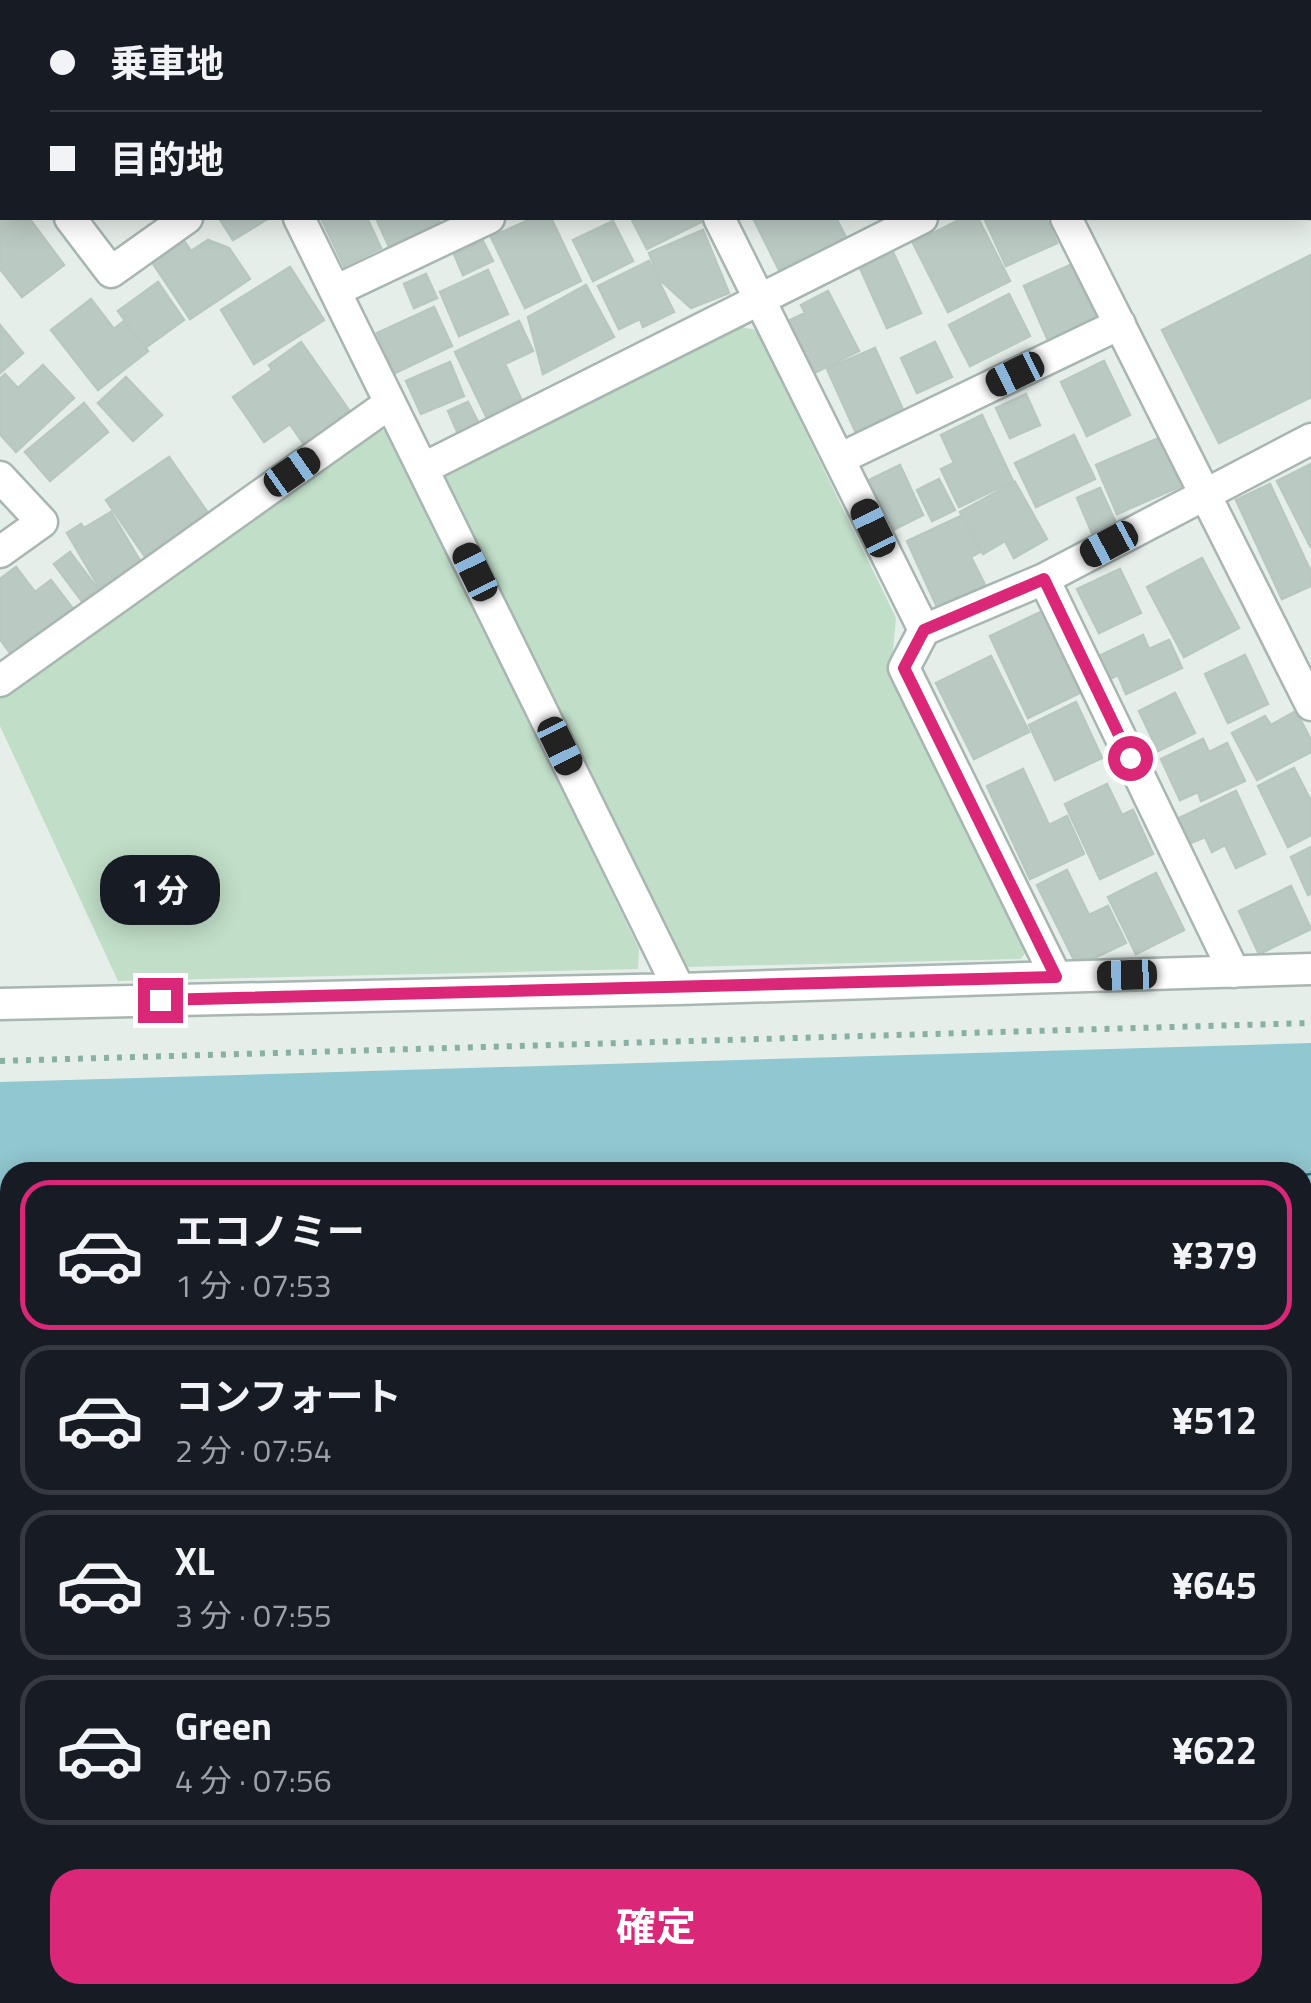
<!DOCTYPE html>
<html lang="ja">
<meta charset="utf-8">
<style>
body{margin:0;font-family:"Titillium Web","Noto Sans JP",sans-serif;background:#242831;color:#f1f3f6;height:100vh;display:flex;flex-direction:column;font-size:38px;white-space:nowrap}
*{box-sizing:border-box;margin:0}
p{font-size:32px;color:#9ea1a6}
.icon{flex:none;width:55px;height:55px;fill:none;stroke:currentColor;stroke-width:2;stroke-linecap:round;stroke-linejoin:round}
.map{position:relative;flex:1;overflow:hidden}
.drawer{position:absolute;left:0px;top:1162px;width:1312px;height:842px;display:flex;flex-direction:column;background:#171b24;border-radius:30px 30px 0 0;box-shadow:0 5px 25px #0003}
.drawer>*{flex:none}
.hud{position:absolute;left:0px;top:0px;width:1312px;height:220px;box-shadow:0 5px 25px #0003;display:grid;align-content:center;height:220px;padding:0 50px;background:#171b24}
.end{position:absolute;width:45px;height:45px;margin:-22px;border:12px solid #db2777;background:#fff;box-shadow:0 0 0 5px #fff}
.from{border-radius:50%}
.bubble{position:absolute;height:70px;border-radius:30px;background:#171b24;box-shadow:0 5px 25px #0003;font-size:32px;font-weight:700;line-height:70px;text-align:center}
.car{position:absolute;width:30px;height:60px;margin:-30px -15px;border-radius:12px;box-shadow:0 0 8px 2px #0007;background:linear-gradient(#222 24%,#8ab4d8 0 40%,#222 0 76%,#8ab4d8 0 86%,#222 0)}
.hud b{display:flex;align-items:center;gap:35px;height:95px;font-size:38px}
.hud b+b{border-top:2px solid #363941}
.hud i{width:25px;height:25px;background:#f1f3f6}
ul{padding:18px 0 0;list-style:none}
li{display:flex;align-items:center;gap:30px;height:150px;margin:0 20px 15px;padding:0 30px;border:5px solid #363941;border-radius:30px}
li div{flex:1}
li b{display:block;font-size:38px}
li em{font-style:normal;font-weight:700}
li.on{border-color:#db2777}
li>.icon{width:90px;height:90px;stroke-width:1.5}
.button{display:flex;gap:20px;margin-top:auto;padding:20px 50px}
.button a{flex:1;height:115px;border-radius:30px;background:#db2777;color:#fff;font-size:40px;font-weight:700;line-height:115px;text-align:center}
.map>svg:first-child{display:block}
</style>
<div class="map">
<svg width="1311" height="2003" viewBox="0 0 1311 2003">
<rect width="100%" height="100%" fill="#e6eeea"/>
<path fill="#d4ded9" d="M 1302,1490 L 1311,1490 L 1311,2003 L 0,2003 L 0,1529 L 10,1529 L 10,1995 L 1302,1995 Z"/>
<path fill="#c0dec8" d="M 737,326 L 756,330 L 896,618 L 891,672 L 1027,950 L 1021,959 L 685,967 L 445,477 L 459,467 Z
M 371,429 L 389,431 L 639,949 L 638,969 L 118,981 L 0,726 L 0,696 Z"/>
<path fill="#91c7d0" d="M 1311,1043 L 1311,1302 L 1303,1302 L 1302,1172 L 10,1172 L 10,1341 L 0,1341 L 0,1082 Z"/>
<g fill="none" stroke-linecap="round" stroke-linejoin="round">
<path stroke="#216c7a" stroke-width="2.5" stroke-dasharray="12 10" stroke-linecap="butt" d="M 1302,1175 L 1311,1174
M 1302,1195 L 1311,1194
M 0,1212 L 10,1213
M 0,1230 L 10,1229"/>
</g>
<path fill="#bbc9c3" stroke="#b8c8c1" stroke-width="2.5" d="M 4,218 L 29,218 L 64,265 L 22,297 L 0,269 L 0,221 Z
M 219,218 L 269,218 L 233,240 Z
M 321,218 L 367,218 L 381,248 L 344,266 Z
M 376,218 L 438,218 L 441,225 L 390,249 Z
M 533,218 L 551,218 L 581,281 L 525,308 L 491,237 Z
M 631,218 L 698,218 L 701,222 L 647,249 Z
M 753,218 L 836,218 L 846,237 L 779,270 Z
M 963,218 L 978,218 L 1010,281 L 948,312 L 913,243 Z
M 984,218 L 1046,218 L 1057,243 L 1006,266 Z
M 613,221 L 633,261 L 593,281 L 573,240 Z
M 703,230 L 729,293 L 691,308 L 660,280 L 649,253 Z
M 208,240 L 229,248 L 250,279 L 190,319 L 152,262 L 184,241 L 191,251 Z
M 483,241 L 493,261 L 463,275 L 454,254 Z
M 893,252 L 921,313 L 887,328 L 860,268 Z
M 1311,255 L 1311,397 L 1219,443 L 1162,330 Z
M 649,261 L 674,312 L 643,327 L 640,319 L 619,329 L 598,286 Z
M 1077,262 L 1105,323 L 1051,347 L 1024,286 Z
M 290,267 L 324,320 L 254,364 L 221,310 Z
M 488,270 L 508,314 L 459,336 L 440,292 Z
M 426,274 L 437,298 L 414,308 L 404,284 Z
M 158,282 L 184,320 L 145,348 L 118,311 Z
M 586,285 L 614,337 L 543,374 L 528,317 Z
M 828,291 L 859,351 L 806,377 L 780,325 L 805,313 L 801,305 Z
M 1009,294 L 1030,336 L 970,366 L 949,325 Z
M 91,299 L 114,329 L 124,321 L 148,351 L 98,390 L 51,330 Z
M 434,307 L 452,346 L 395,373 L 377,333 Z
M 519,321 L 533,351 L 505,364 L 521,399 L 486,416 L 455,352 Z
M 0,325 L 23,353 L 0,373 Z
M 301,342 L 353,416 L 307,449 L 290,424 L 264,442 L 233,397 L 272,370 L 269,365 Z
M 935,342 L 952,377 L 917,393 L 901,358 Z
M 875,348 L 905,414 L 857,435 L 827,369 Z
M 1104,361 L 1130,415 L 1087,436 L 1061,382 Z
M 450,362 L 464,396 L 421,414 L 406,381 Z
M 43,365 L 74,398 L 16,452 L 0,434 L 0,379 L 5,374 L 18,388 Z
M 126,377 L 162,415 L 133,441 L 98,403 Z
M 1026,394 L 1040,425 L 1010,438 L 996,408 Z
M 468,402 L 481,428 L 460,438 L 448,411 Z
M 84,403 L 108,432 L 50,481 L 25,452 Z
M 982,415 L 1013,481 L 959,507 L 941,469 L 954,463 L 941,435 Z
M 1074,435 L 1095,479 L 1036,507 L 1015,463 Z
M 1159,438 L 1181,486 L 1117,514 L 1096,465 Z
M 169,457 L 213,520 L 150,564 L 106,500 Z
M 1311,464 L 1311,548 L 1277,481 Z
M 900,465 L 923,515 L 893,530 L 869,480 Z
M 939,479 L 955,510 L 932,521 L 917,490 Z
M 1015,482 L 1047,539 L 1014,558 L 1005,541 L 983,554 L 960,512 Z
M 1270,484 L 1311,572 L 1311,586 L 1282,599 L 1236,500 Z
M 1100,488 L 1116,523 L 1092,533 L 1077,498 Z
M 111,512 L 142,564 L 100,589 L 67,533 L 81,524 L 84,528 Z
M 963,515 L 980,552 L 971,557 L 985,585 L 937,607 L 907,541 Z
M 70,552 L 100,592 L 84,604 L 54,564 Z
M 1202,558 L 1239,628 L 1184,657 L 1147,587 Z
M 16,567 L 35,592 L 51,580 L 74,610 L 13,657 L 0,639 L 0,579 Z
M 1120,569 L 1141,613 L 1099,633 L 1077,589 Z
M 1045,610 L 1084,691 L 1028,718 L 990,636 Z
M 1143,635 L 1149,649 L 1169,640 L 1182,668 L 1126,694 L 1118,675 L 1108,680 L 1097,657 Z
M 1245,655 L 1268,704 L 1228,723 L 1205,674 Z
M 991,656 L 1029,732 L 974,759 L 936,683 Z
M 1175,693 L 1195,733 L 1158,751 L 1139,711 Z
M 1076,702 L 1102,758 L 1055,780 L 1029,725 Z
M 1296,711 L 1311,740 L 1311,752 L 1257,780 L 1232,733 L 1265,716 L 1271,725 Z
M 1203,739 L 1209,752 L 1227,743 L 1245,781 L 1201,801 L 1198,792 L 1180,800 L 1161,759 Z
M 1294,768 L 1311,801 L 1311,835 L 1288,847 L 1258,786 Z
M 1023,769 L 1049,825 L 1067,816 L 1084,854 L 1030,879 L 987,786 Z
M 1107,784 L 1122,815 L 1133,810 L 1153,854 L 1100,879 L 1065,804 Z
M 1236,791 L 1265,854 L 1236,868 L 1225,845 L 1212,852 L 1205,837 L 1191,843 L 1179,818 Z
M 1311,847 L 1311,894 L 1308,895 L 1291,857 Z
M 1067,870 L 1089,915 L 1108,906 L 1126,943 L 1077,966 L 1037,885 Z
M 1156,873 L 1184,930 L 1136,954 L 1108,897 Z
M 1291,886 L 1311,929 L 1259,954 L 1239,911 Z
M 688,1995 L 733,1995 L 734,2003 L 689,2003 Z
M 825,1995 L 1206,1995 L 1206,2003 L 825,2003 Z"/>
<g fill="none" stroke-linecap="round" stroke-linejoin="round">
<g stroke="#a8b6b1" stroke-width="22">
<path id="service" d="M 1302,1906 L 1311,1906
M 0,1951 L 10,1951
M 665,1995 L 666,2003
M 782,1995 L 783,2003"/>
</g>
<g stroke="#a8b6b1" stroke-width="35">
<path id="minor" d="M 194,0 L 195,2
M 611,0 L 612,2
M 958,0 L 959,2
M 505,2 L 510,0
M 928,2 L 933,0
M 1310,201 L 1311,203
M 70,218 L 111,272 L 187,218
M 299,218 L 679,989
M 719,218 L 924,630
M 1066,218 L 1311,705
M 335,291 L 489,218
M 839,459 L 1120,324
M 424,468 L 922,218
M 0,477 L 42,522 L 0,552
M 1044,579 L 1234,972
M 0,681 L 390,403
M 1056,977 L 904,668 L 924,630 L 1044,579 L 1311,439
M 0,1004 L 679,989 L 1311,969"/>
</g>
<g stroke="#a8b6b1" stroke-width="35">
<path id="tertiary" d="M 1302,1406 L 1311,1405
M 0,1443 L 10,1443
M 1302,1447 L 1311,1447
M 0,1481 L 10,1481"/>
</g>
<path stroke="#88b0a3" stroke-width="6" stroke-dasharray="5 8" stroke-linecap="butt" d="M 0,1061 L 1311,1023
M 1302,1330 L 1311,1329
M 0,1360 L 10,1359
M 0,1381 L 10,1381"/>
<use href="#service" stroke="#fff" stroke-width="18"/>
<use href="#minor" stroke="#fff" stroke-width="30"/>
<use href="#tertiary" stroke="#fff" stroke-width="30"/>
</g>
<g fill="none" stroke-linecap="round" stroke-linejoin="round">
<path stroke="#db2777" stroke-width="12" d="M 160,1000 L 1056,977 L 904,668 L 924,630 L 1044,579 L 1130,758"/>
</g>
</svg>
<i class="end from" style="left:1130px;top:758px"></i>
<i class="end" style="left:160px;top:1000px"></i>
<div class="bubble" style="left:100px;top:855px;width:120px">1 分</div>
<i class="car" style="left:1015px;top:374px;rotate:244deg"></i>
<i class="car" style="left:292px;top:472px;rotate:55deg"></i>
<i class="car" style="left:873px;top:528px;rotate:334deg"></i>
<i class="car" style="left:1109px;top:544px;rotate:242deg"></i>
<i class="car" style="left:475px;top:572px;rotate:334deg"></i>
<i class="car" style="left:560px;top:746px;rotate:154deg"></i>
<i class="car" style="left:1127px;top:975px;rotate:268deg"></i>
<div class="hud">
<b><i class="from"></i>乗車地</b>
<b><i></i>目的地</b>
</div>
<section class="drawer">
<ul>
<li class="on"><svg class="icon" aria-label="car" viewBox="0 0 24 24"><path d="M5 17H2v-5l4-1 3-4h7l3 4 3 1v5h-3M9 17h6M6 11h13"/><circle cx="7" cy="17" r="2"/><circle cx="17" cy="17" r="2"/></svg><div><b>エコノミー</b><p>1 分 · 07:53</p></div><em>¥379</em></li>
<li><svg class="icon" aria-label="car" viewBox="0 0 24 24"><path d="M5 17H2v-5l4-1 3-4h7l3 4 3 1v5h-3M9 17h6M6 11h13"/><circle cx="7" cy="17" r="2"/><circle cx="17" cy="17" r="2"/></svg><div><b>コンフォート</b><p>2 分 · 07:54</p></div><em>¥512</em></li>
<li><svg class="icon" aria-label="car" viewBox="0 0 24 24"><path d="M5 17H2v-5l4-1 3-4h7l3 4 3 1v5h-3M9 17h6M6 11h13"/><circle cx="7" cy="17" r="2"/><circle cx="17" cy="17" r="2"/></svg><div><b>XL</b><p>3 分 · 07:55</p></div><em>¥645</em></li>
<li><svg class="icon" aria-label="car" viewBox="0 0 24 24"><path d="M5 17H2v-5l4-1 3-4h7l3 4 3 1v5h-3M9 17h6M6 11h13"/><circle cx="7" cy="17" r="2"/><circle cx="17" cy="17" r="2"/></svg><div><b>Green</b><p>4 分 · 07:56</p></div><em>¥622</em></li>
</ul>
<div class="button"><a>確定</a></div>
</section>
</div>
